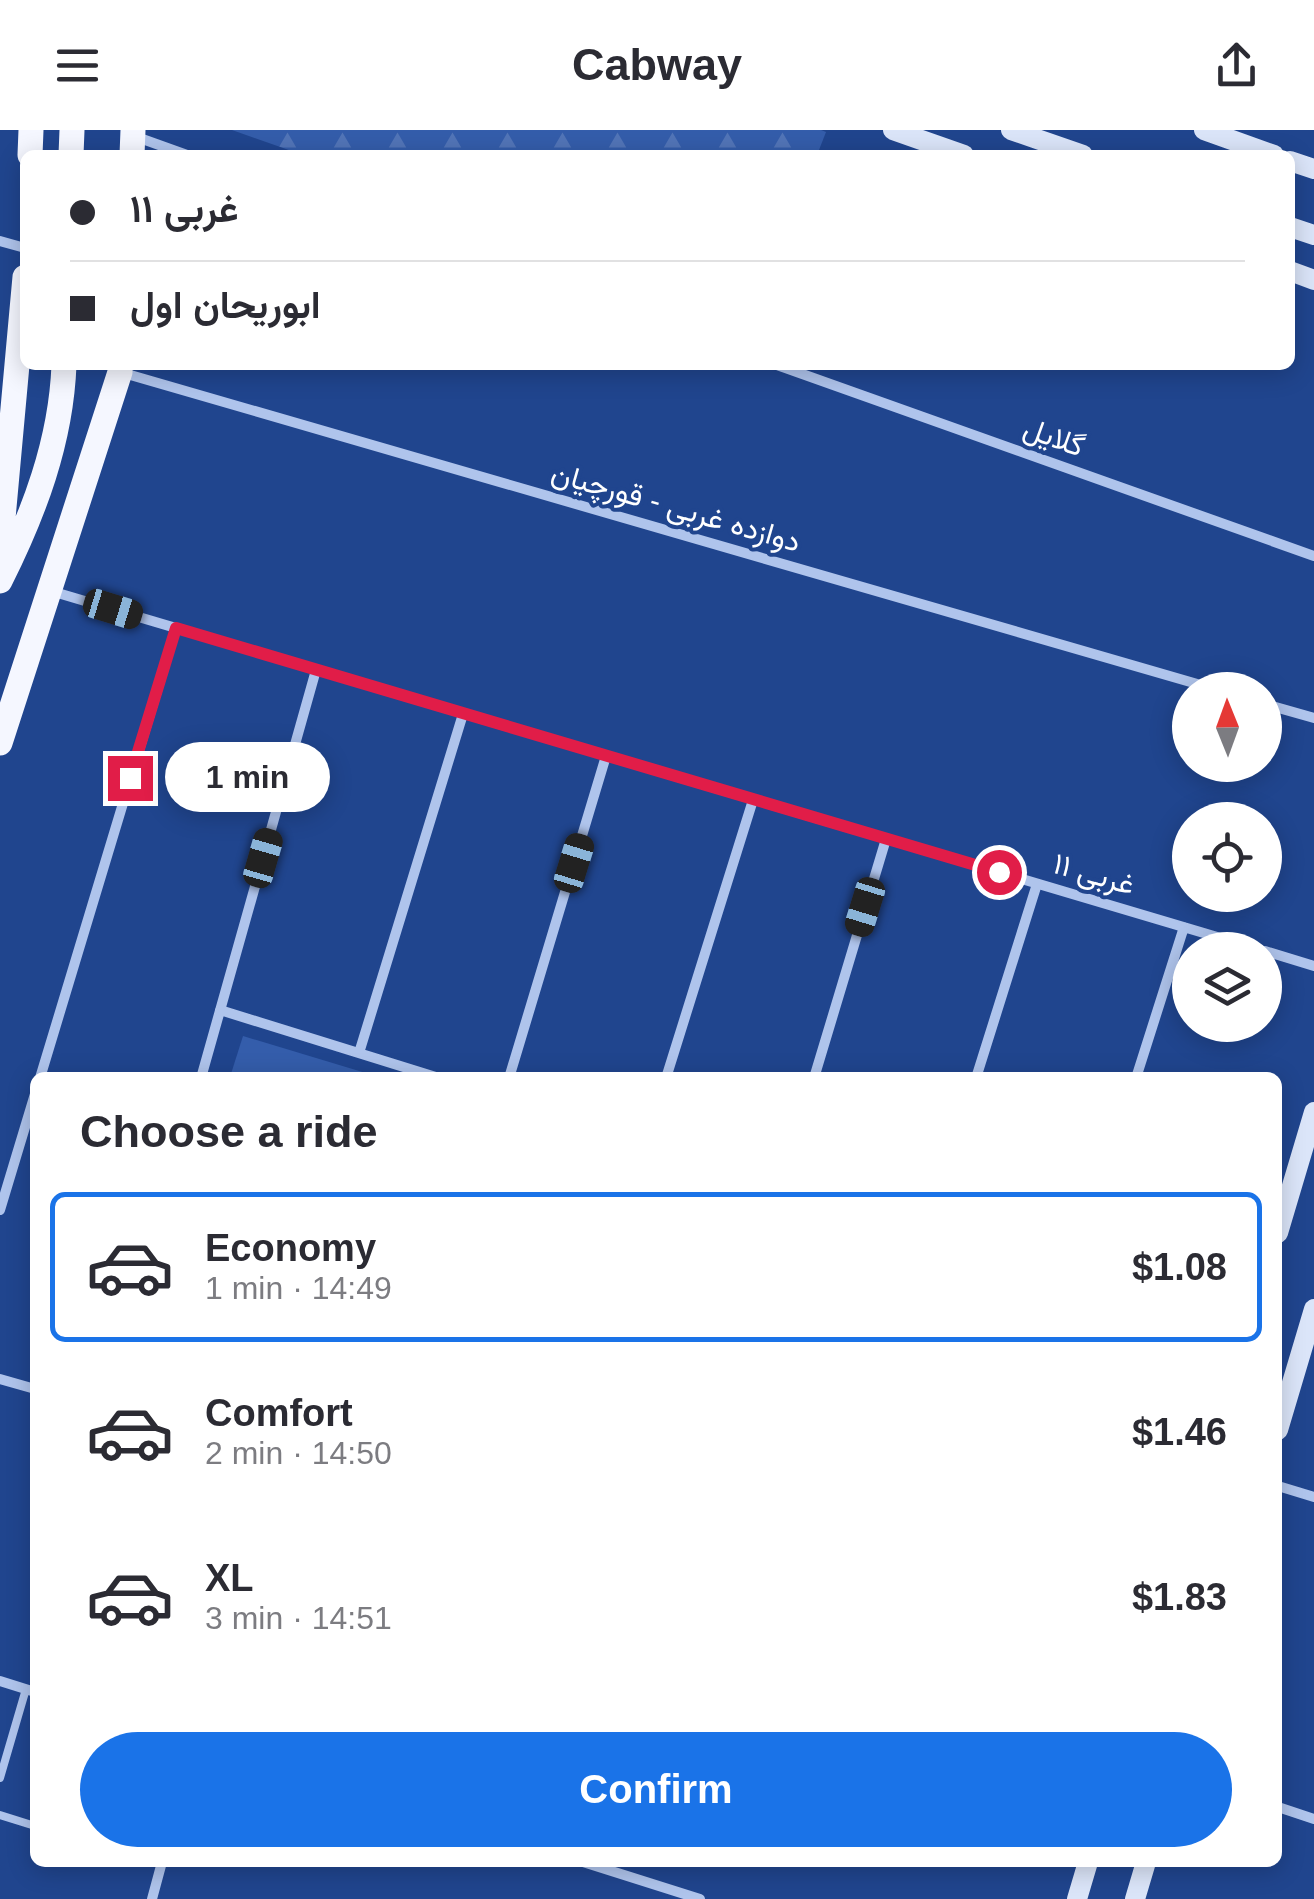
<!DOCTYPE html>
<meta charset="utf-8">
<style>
body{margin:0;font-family:Arial,Vazirmatn,sans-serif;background:#f7f7f7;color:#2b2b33;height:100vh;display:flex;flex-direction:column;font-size:38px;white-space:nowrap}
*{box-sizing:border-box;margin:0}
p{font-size:32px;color:#7c7c81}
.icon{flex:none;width:55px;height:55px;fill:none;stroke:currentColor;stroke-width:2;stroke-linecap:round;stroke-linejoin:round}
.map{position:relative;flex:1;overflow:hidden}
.details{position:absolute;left:30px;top:942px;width:1252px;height:795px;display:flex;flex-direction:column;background:#fff;border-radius:15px;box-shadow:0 5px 25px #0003}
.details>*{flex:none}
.top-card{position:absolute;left:20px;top:20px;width:1275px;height:220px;border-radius:15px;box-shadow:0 5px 25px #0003;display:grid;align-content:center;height:220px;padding:0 50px;background:#fff}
.needle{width:65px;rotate:359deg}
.fabs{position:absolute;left:1172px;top:542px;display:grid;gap:20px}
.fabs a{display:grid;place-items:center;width:110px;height:110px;border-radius:50%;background:#fff;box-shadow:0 5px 25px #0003;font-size:50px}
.end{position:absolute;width:45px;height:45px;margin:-22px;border:12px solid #e11d48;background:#fff;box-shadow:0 0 0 5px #fff}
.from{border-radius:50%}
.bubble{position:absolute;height:70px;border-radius:35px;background:#fff;box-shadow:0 5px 25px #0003;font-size:32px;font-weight:700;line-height:70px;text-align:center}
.car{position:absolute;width:30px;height:60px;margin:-30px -15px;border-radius:12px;box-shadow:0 0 8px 2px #0007;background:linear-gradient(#222 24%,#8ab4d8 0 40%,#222 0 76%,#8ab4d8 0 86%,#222 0)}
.top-card b{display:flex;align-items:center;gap:35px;height:95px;font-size:38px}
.top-card b+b{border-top:2px solid #e1e1e2}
.top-card i{width:25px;height:25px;background:#2b2b33}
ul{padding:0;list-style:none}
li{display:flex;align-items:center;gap:30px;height:150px;margin:0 20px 15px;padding:0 30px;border:5px solid transparent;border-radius:15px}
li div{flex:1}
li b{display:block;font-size:38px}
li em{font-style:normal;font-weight:700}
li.active{border-color:#1a73e8}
li>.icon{width:90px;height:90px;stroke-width:1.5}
h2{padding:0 50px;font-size:45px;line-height:120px}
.button{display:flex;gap:20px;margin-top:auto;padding:20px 50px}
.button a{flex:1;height:115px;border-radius:60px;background:#1a73e8;color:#fff;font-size:40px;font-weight:700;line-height:115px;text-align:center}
header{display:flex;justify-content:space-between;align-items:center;height:130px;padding:0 50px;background:#fff;font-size:45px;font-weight:700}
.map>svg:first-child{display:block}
</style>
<header><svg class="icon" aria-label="menu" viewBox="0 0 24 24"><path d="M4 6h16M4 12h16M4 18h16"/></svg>Cabway<svg class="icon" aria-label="share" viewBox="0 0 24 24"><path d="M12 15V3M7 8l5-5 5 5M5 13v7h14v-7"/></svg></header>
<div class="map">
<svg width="1314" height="1769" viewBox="0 0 1314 1769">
<defs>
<pattern id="forest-firs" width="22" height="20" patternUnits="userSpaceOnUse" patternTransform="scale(2.5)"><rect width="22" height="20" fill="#345dab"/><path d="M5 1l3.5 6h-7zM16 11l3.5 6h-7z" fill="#5275b8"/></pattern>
</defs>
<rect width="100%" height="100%" fill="#20458e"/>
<path fill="#345dab" d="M 243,906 L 379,947 L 230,947 Z"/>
<path fill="url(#forest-firs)" d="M 232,0 L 821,0 L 826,2 L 817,25 L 303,25 Z"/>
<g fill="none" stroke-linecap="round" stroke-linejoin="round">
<path stroke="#afc4ec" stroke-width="8" d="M 0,1648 L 26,1559
M 0,1685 L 35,1696"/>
<path stroke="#afc4ec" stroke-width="10" d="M 134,6 L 187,25
M 0,111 L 25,118
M 777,235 L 1314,426
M 120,242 L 1218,560
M 51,461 L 1261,820
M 1265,574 L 1314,588
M 1265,821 L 1314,836
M 220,880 L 439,948
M 359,923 L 463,584
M 40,948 L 176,498
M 201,948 L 316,540
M 509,948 L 606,626
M 666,948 L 753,670
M 814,948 L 886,709
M 976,948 L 1037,754
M 1136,948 L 1184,797
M 0,1080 L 35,964
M 0,1249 L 35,1259
M 1278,1356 L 1314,1367
M 0,1551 L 35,1562
M 1278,1677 L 1314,1689
M 583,1732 L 700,1769
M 152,1769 L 162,1732"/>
<path stroke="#dbe5f9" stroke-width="20" d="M 893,0 L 964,25
M 1011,0 L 1083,25
M 1204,0 L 1274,25
M 1290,31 L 1314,39
M 1290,97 L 1314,105
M 1290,141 L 1314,150
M 1278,1103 L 1314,982
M 1278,1300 L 1314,1179
M 1077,1769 L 1088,1732
M 1135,1769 L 1146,1732"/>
<path stroke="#f5f7ff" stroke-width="25" d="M 30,25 L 31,0
M 71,25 L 72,0
M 132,25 L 133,0
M 0,421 L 25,147
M 0,451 C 34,383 61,312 64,235
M 0,613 L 120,242 L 120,235"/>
</g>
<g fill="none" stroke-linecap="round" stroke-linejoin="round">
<path stroke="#e11d48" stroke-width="12" d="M 130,648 L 176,498 L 999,742"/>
</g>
<g text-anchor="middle" stroke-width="8" stroke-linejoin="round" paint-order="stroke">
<g font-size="30" fill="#fff" stroke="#20458e">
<text transform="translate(1054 307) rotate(20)" y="10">گلایل</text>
<text transform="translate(676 377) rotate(16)" y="10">دوازده غربی - قورچیان</text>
<text transform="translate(1094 744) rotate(16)" y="10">۱۱ غربی</text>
</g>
</g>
</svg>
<div class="fabs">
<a><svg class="needle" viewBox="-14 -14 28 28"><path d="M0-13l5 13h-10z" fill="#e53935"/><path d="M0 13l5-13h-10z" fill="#7c7c81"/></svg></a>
<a><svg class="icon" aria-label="locate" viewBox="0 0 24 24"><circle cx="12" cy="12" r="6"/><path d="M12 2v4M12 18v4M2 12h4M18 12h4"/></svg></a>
<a><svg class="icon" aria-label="layers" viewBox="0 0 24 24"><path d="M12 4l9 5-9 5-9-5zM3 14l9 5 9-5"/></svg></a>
</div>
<i class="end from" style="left:999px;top:742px"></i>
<i class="end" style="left:130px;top:648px"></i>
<div class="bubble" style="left:165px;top:612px;width:165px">1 min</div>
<i class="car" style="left:113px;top:479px;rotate:107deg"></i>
<i class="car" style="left:263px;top:728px;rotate:16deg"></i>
<i class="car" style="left:574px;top:733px;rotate:17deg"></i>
<i class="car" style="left:865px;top:777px;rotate:197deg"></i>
<div class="top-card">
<b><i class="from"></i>۱۱ غربی</b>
<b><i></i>ابوریحان اول</b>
</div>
<section class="details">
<h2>Choose a ride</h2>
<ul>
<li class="active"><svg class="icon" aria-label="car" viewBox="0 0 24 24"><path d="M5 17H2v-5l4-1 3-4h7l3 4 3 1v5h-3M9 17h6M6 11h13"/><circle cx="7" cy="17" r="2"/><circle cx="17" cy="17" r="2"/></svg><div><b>Economy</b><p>1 min · 14:49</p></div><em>$1.08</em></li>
<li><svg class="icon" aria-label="car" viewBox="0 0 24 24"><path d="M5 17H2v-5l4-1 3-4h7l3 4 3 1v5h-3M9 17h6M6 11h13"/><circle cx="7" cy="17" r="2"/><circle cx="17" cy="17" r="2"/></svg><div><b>Comfort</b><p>2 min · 14:50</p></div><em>$1.46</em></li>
<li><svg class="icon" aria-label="car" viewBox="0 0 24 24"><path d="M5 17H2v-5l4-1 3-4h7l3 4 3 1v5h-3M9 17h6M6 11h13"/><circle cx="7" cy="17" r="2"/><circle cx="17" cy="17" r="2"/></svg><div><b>XL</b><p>3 min · 14:51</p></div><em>$1.83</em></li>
</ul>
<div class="button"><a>Confirm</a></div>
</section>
</div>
